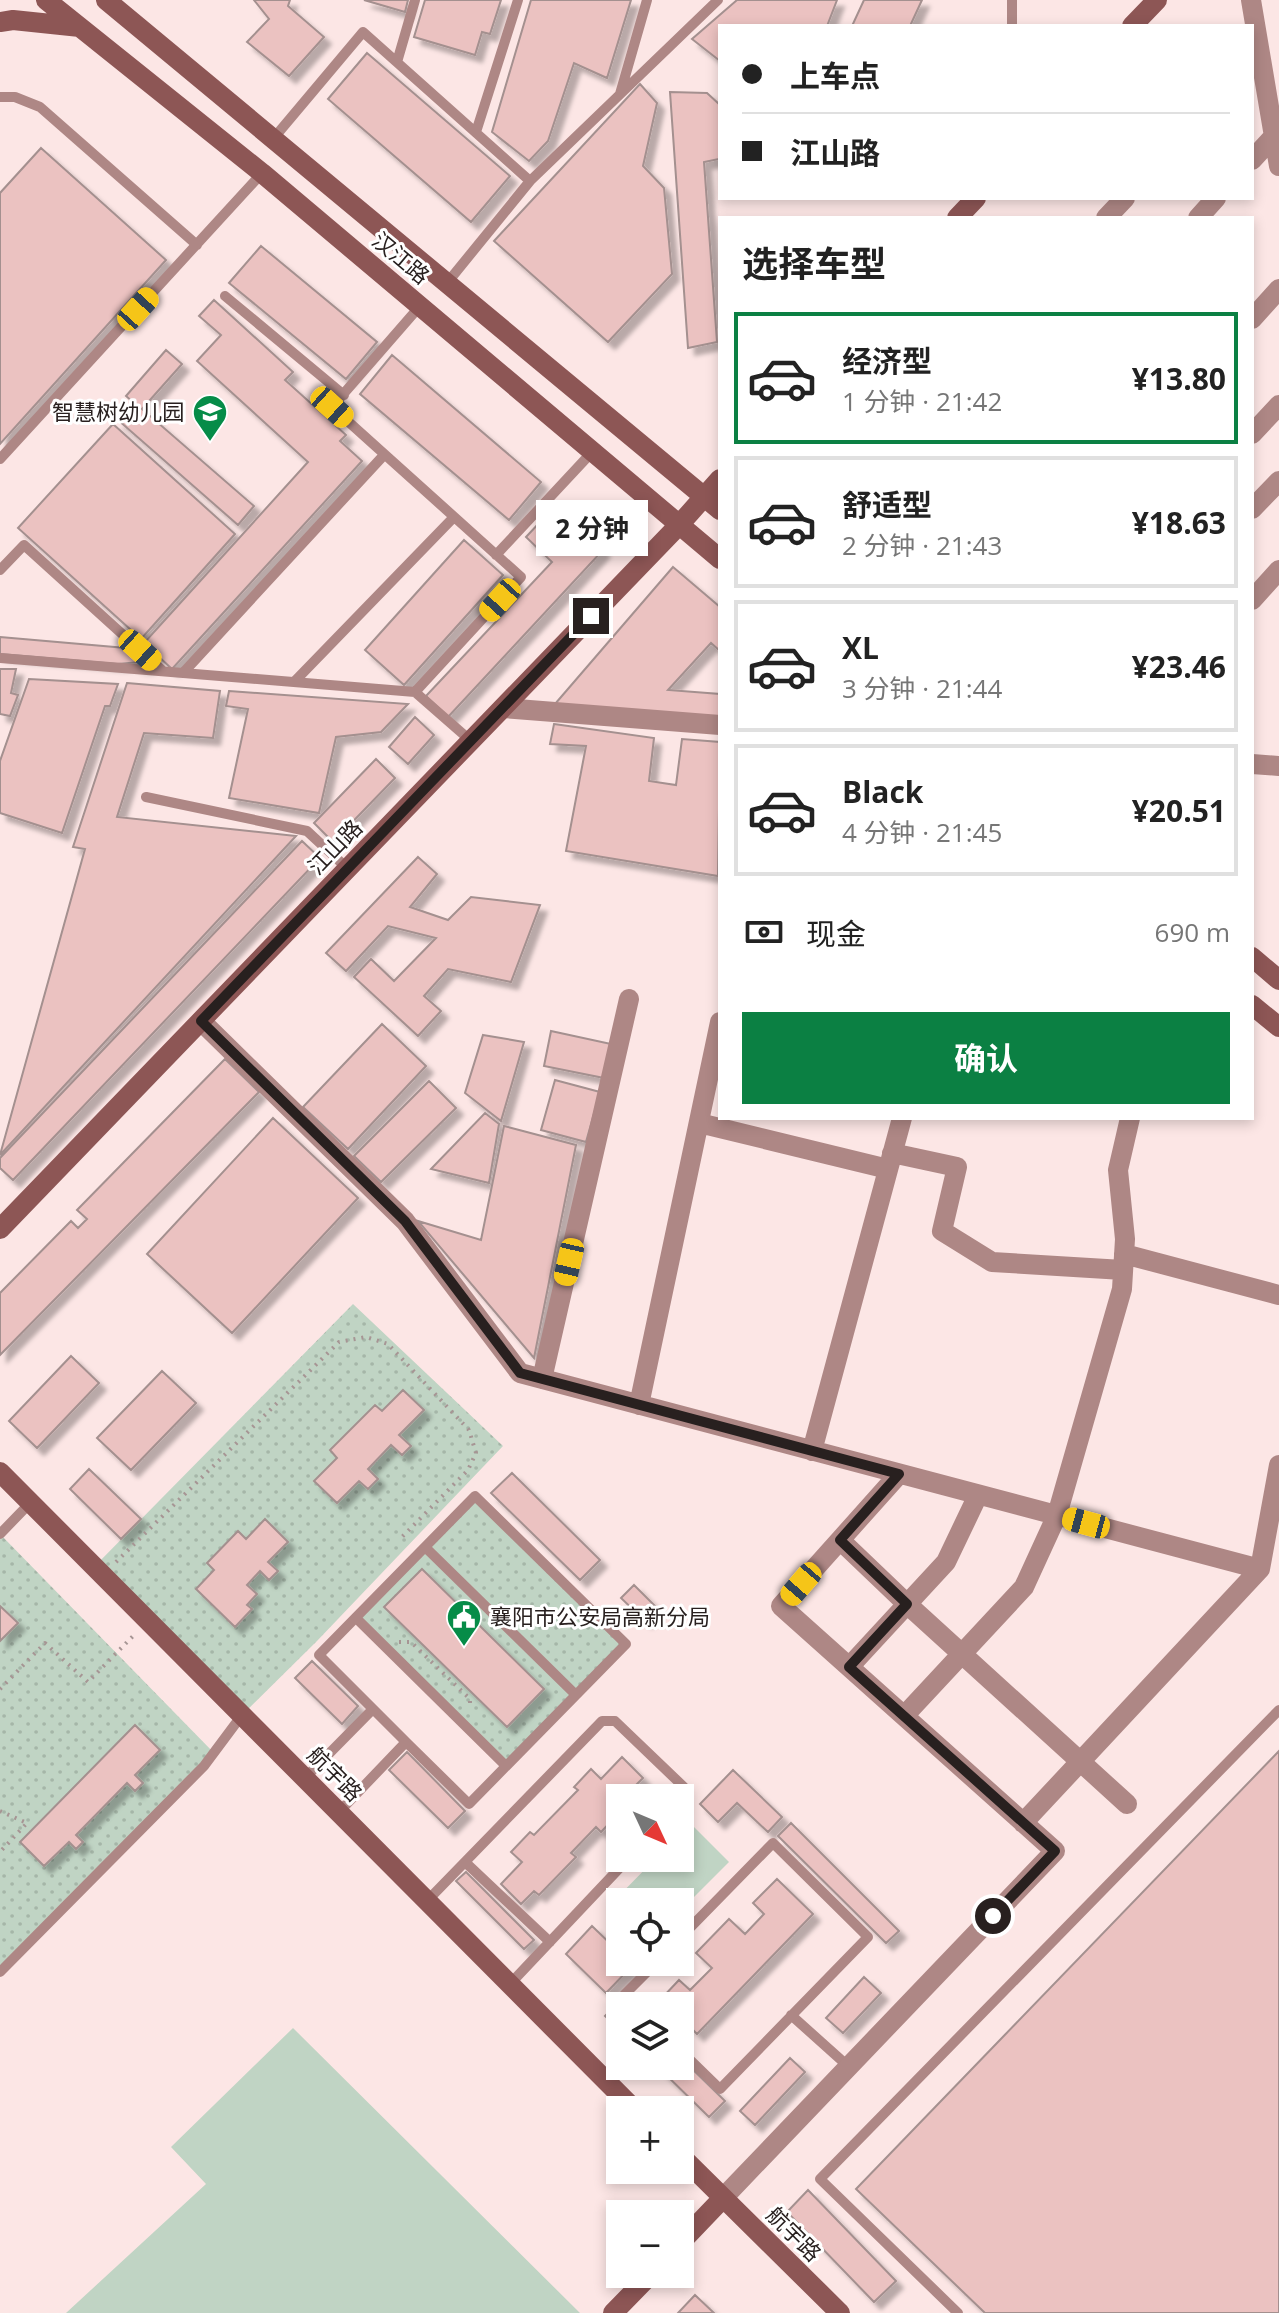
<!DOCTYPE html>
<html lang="zh">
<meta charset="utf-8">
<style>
body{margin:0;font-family:"Open Sans","Noto Sans SC",sans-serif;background:#f2f2f2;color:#222;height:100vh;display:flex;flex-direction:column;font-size:30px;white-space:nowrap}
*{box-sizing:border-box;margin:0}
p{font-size:26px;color:#767676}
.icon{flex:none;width:44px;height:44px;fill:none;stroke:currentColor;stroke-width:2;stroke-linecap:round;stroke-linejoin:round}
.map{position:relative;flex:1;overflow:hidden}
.drawer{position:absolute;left:718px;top:216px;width:536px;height:904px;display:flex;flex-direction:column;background:#fff;border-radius:0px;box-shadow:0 4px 12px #0003}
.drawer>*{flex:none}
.hud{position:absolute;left:718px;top:24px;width:536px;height:176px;border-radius:0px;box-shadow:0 4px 12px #0003;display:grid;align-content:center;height:176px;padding:0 24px;background:#fff}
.needle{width:52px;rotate:134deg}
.buttons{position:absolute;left:606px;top:1784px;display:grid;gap:16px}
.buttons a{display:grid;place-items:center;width:88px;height:88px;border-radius:0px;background:#fff;box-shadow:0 4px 12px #0003;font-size:40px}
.end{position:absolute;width:36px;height:36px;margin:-18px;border:10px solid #28201f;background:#fff;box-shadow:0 0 0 4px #fff}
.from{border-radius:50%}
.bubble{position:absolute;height:56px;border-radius:0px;background:#fff;box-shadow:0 4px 12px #0003;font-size:26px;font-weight:700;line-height:56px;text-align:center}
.car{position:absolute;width:24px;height:48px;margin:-24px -12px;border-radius:10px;box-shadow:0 0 6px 2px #0007;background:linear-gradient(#f5c518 24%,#345 0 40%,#f5c518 0 76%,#345 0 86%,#f5c518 0)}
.hud b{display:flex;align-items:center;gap:28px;height:76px;font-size:30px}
.hud b+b{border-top:2px solid #e0e0e0}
.hud i{width:20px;height:20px;background:#222}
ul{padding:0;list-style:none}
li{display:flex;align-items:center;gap:24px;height:132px;margin:0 16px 12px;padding:0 8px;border:4px solid #e0e0e0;border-radius:0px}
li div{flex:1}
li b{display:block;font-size:30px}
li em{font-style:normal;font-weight:700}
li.current{border-color:#0b8043}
li>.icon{width:72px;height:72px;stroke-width:1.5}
h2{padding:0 24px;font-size:36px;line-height:96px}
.pay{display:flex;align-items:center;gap:20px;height:88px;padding:0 24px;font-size:30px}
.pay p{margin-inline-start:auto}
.button{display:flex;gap:16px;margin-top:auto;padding:16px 24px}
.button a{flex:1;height:92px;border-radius:0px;background:#0b8043;color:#fff;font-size:32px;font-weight:700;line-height:92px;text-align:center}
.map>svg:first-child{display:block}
</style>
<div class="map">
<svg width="1279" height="2313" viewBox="0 0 1279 2313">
<defs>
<pattern id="grass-dots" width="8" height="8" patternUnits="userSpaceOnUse" patternTransform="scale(2)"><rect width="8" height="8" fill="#c0d4c4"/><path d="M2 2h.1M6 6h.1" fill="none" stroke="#a5b6a8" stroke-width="1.8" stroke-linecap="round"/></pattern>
<filter id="shadow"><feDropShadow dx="7" dy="7" stdDeviation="2" flood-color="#0004"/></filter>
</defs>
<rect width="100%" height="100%" fill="#fce6e5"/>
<path fill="url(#grass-dots)" d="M 353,1304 L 503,1446 L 317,1641 L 242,1715 L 95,1566 Z
M 475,1496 L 626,1644 L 506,1766 L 356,1618 Z
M 0,1534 L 214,1753 L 0,1972 Z"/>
<path fill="#c0d4c4" d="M 691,1824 L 729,1862 L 680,1911 L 680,1902 L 620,1902 L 620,1918 L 608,1907 L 656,1858 L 680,1858 L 680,1834 Z
M 293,2028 L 580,2313 L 66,2313 L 206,2184 L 171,2147 Z"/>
<path fill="#ebc2c1" stroke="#a4908f" stroke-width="2" filter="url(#shadow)" d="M 254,0 L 290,0 L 288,6 L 324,37 L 289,76 L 247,42 L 269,19 Z
M 364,0 L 408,0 L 405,12 Z
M 425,0 L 501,0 L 490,34 L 482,32 L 475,55 L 414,37 Z
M 531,0 L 631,0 L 607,78 L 574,63 L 548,141 L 529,161 L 492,132 Z
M 737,0 L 837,0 L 827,26 L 720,26 L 720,61 L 692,39 Z
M 864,0 L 922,0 L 910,26 L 852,26 Z
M 367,53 L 510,176 L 471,222 L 328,99 Z
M 640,84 L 657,103 L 643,166 L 664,188 L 672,274 L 608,342 L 494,241 Z
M 670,92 L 707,93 L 720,105 L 719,159 L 704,162 L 717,342 L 688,348 Z
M 41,148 L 166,260 L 0,444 L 0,193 Z
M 261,246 L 377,342 L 346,379 L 229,283 Z
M 214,300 L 293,372 L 285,380 L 346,435 L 340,441 L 362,461 L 172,669 L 144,643 L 308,462 L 197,361 L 221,335 L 199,316 Z
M 166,350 L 182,364 L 142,409 L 254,506 L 238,525 L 118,420 L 134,403 L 126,396 Z
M 392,355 L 541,482 L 509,520 L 360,394 Z
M 113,424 L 235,534 L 141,639 L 18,528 Z
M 556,505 L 603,550 L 448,717 L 426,696 L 552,562 L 526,537 Z
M 464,540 L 503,575 L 404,685 L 365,650 Z
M 673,567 L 720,607 L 720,651 L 711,643 L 668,690 L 720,694 L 720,717 L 555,704 Z
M 0,637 L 126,648 L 141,662 L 117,664 L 0,654 Z
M 0,669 L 16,669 L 11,693 L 18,695 L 10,716 L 0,714 Z
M 29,679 L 118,684 L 110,706 L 105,706 L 62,833 L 0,813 L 0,761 Z
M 127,683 L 220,691 L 213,738 L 144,733 L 117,817 L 296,836 L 0,1155 L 85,849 L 73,847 Z
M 229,691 L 408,704 L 381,732 L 336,737 L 319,813 L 229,798 L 248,709 L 226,706 Z
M 415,717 L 434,735 L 408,764 L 389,747 Z
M 554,724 L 654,738 L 649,781 L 676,785 L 682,739 L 720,742 L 718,876 L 566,851 L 586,746 L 550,744 Z
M 376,759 L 395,778 L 333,842 L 314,823 Z
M 302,841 L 320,858 L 13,1180 L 0,1168 L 0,1158 Z
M 418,857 L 437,874 L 410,907 L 448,920 L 471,897 L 540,905 L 511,982 L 448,969 L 424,996 L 441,1011 L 418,1036 L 354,977 L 371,959 L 394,981 L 436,938 L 388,926 L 346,971 L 326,953 Z
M 382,1024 L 426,1066 L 348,1149 L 303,1107 Z
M 551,1031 L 611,1044 L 604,1078 L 544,1066 Z
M 483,1035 L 524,1042 L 501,1121 L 465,1093 Z
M 225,1059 L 259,1092 L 0,1355 L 0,1293 L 71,1221 L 78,1228 L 87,1219 L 77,1210 Z
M 555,1080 L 600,1092 L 586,1142 L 541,1130 Z
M 429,1081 L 456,1108 L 381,1182 L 354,1156 Z
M 485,1113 L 499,1124 L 489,1183 L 431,1169 Z
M 273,1118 L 358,1198 L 232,1333 L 147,1254 Z
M 504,1126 L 576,1145 L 534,1358 L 418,1221 L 481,1240 Z
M 71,1356 L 99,1383 L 37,1448 L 9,1421 Z
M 162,1371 L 196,1403 L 131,1470 L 97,1438 Z
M 403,1390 L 424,1410 L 399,1435 L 411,1446 L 402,1455 L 391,1445 L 368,1469 L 378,1479 L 368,1489 L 359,1481 L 337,1503 L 314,1481 L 337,1458 L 330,1450 L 375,1405 L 382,1411 Z
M 89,1469 L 141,1519 L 121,1539 L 70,1489 Z
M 512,1473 L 600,1560 L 580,1580 L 491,1493 Z
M 265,1519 L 288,1542 L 268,1562 L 278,1571 L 269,1580 L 260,1571 L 247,1585 L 257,1594 L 247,1605 L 252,1609 L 235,1627 L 196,1589 L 214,1570 L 207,1563 L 238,1531 L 246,1539 Z
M 422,1569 L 544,1689 L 507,1727 L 384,1607 Z
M 634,1585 L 658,1609 L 645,1621 L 621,1598 Z
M 0,1606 L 18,1623 L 0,1641 Z
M 312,1661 L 358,1706 L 342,1724 L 295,1678 Z
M 135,1725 L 160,1750 L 135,1775 L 143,1783 L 135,1791 L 127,1783 L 76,1835 L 83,1842 L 76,1849 L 69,1842 L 44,1866 L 20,1842 Z
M 1279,1751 L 1279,2313 L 985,2313 L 856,2189 Z
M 407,1752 L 465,1811 L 448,1828 L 389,1770 Z
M 622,1757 L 643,1778 L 630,1791 L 635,1796 L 620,1798 L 620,1812 L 601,1832 L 596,1827 L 571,1853 L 576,1857 L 539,1895 L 534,1891 L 521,1904 L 501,1884 L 522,1862 L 511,1852 L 530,1832 L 534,1835 L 578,1790 L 574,1787 L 591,1769 L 601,1779 Z
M 733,1770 L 782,1817 L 768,1832 L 737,1803 L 718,1822 L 700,1804 Z
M 791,1823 L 899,1931 L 886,1943 L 778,1836 Z
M 466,1872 L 534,1940 L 524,1949 L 456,1881 Z
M 777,1879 L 813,1914 L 697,2034 L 680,2017 L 680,2006 L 668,2006 L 661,1999 L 679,1980 L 690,1990 L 712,1968 L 696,1953 L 729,1919 L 745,1934 L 764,1914 L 753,1903 Z
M 592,1926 L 620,1953 L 620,1962 L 629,1962 L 633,1965 L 606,1993 L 566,1954 Z
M 864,1977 L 881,1993 L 843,2033 L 826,2018 Z
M 621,2000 L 627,2006 L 620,2006 L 620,2030 L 605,2016 Z
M 680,2057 L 725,2101 L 709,2117 L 657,2066 L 680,2066 Z
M 790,2058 L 805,2072 L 755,2125 L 740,2111 Z
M 808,2190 L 896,2281 L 874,2302 L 787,2212 Z
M 695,2295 L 714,2313 L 678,2313 Z"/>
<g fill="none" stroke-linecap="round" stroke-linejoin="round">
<path stroke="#a69594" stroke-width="4" stroke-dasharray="2 6" stroke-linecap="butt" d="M 116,1562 L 339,1342 L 366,1337 L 388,1344 L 469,1430 L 476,1453 L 468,1470 L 401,1538
M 399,1642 L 411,1642 L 470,1699 L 470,1708
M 0,1689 L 45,1643 L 88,1682 L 135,1634
M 0,1811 L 27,1823 L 0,1852"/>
<path stroke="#ae8785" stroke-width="10" d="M 1012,0 L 1012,26
M 397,62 L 415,0
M 620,94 L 647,0
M 0,97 L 15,97 L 40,107 L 197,245
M 476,132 L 518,0
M 273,139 L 363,32 L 530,181 L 718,0
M 447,283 L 530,181
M 225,296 L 344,395
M 0,459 L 262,173
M 496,555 L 593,451
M 0,570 L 24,545 L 163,671
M 0,658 L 415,692 L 521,577 L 332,407 L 420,306
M 183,673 L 384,455
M 294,682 L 454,517
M 415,692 L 471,741
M 146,797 L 307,831 L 348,869
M 0,1534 L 31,1502
M 425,1547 L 576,1695
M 356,1618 L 506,1766
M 305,1778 L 373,1709
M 339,1812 L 406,1742 L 469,1804 L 626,1644 L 475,1496 L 319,1655 L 406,1742
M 465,1862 L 550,1942
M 427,1901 L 602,1721 L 615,1721 L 687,1790 L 680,1803
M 680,1938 L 773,1843 L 868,1937 L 720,2089 L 680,2050
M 0,1972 L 204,1766 L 242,1715
M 510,1984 L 629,1858
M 635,2006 L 624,1995 L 657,1962
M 791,2015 L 849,2067
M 958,2313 L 820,2179 L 1279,1710"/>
<path stroke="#ae8785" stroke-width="20" d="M 1251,0 L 1279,166
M 1252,160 L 1274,136
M 1106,218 L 1125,198
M 1198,218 L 1216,198
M 1252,319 L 1279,289
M 1252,434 L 1279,405
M 1252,509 L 1279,481
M 1252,600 L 1279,570
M 503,708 L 720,725
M 1252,764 L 1279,766
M 201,1021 L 405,1221 L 520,1373 L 1260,1569 L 1279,1465
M 699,1123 L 888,1169
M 892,1153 L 957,1167 L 942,1231 L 992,1262 L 1123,1270
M 1124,1254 L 1279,1295
M 542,1379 L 629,999
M 639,1405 L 720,1022
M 812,1451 L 902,1118
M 840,1540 L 907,1604 L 1127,1804
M 849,1667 L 946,1562 L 978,1495
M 904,1716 L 1024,1587 L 1057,1515 L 1122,1289 L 1125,1239 L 1118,1170 L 1130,1118
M 1023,1823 L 1260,1569
M 723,2198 L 1055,1851 L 781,1606 L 899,1474"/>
<path stroke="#8d5655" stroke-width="20" d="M 46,0 L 262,173 L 720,559
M 106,0 L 720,510
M 0,22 L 13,20 L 80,27
M 1132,26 L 1157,0
M 957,218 L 976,198
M 1252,957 L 1279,980
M 1252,1005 L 1279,1027
M 0,1229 L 679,525 L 720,479
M 0,1472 L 635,2110
M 680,2155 L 840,2313
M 680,2243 L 723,2198
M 613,2313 L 651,2274"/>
</g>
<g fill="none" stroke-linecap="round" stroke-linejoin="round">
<path stroke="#28201f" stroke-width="10" d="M 591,616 L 201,1021 L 405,1221 L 520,1373 L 899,1474 L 840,1540 L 907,1604 L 849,1667 L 1055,1851 L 993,1916"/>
</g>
<defs>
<g id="school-pin" transform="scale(1.8)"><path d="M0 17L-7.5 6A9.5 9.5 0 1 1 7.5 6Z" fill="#068c48" stroke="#fff"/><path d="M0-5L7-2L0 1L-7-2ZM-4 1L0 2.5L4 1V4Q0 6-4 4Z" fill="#fff"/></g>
<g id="civic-pin" transform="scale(1.8)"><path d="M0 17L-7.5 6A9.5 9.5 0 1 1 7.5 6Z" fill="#068c48" stroke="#fff"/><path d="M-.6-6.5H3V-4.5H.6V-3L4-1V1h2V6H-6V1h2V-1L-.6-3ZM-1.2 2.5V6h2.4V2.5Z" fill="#fff"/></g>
</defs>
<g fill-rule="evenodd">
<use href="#school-pin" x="210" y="412"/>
<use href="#civic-pin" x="464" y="1617"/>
</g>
<g text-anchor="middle" stroke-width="6" stroke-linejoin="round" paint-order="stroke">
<g font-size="22" fill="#28201f" stroke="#fff">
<text transform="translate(401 258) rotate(40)" y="8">汉江路</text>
<text transform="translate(335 847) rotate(-46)" y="8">江山路</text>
<text transform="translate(335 1774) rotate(45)" y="8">航宇路</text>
<text transform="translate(794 2234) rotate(45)" y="8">航宇路</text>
</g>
<g font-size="22" fill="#28201f" stroke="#fff" text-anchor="end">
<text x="184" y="420">智慧树幼儿园</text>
<text x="490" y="1625" text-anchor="start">襄阳市公安局高新分局</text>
</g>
</g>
</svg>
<div class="buttons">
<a><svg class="needle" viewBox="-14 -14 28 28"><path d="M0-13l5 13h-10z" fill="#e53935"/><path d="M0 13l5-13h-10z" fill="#767676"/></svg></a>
<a><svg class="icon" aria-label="locate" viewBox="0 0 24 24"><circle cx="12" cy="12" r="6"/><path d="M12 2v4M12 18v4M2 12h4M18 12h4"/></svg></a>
<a><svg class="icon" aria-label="layers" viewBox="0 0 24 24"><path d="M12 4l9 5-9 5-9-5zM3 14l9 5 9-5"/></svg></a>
<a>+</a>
<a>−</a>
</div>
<i class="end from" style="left:993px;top:1916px"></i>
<i class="end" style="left:591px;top:616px"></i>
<div class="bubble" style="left:536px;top:500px;width:112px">2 分钟</div>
<i class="car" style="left:138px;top:309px;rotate:42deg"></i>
<i class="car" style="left:332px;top:407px;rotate:132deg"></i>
<i class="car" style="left:500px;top:600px;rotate:222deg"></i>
<i class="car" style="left:140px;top:650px;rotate:132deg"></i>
<i class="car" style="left:569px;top:1262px;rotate:193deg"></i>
<i class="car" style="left:1086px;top:1523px;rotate:285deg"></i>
<i class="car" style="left:801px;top:1584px;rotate:221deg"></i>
<div class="hud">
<b><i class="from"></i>上车点</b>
<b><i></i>江山路</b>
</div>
<section class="drawer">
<h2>选择车型</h2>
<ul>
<li class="current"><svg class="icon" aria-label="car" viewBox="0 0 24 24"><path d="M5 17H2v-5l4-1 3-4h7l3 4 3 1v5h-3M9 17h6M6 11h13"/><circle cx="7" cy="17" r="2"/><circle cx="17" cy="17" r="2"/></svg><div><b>经济型</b><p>1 分钟 · 21:42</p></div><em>¥13.80</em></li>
<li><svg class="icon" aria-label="car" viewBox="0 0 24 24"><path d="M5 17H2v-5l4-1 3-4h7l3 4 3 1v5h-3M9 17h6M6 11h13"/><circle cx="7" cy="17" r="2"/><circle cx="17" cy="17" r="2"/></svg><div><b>舒适型</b><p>2 分钟 · 21:43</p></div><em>¥18.63</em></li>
<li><svg class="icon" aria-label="car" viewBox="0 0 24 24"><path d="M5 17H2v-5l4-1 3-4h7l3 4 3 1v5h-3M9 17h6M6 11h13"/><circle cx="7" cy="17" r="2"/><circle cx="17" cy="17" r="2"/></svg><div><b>XL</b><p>3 分钟 · 21:44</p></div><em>¥23.46</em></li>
<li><svg class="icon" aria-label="car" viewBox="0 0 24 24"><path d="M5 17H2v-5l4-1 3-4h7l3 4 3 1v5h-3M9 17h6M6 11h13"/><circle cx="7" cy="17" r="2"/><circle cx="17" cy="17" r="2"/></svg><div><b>Black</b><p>4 分钟 · 21:45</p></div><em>¥20.51</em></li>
</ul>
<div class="pay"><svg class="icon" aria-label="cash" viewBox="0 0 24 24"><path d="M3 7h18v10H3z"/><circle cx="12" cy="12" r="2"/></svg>现金<p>690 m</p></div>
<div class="button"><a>确认</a></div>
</section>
</div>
